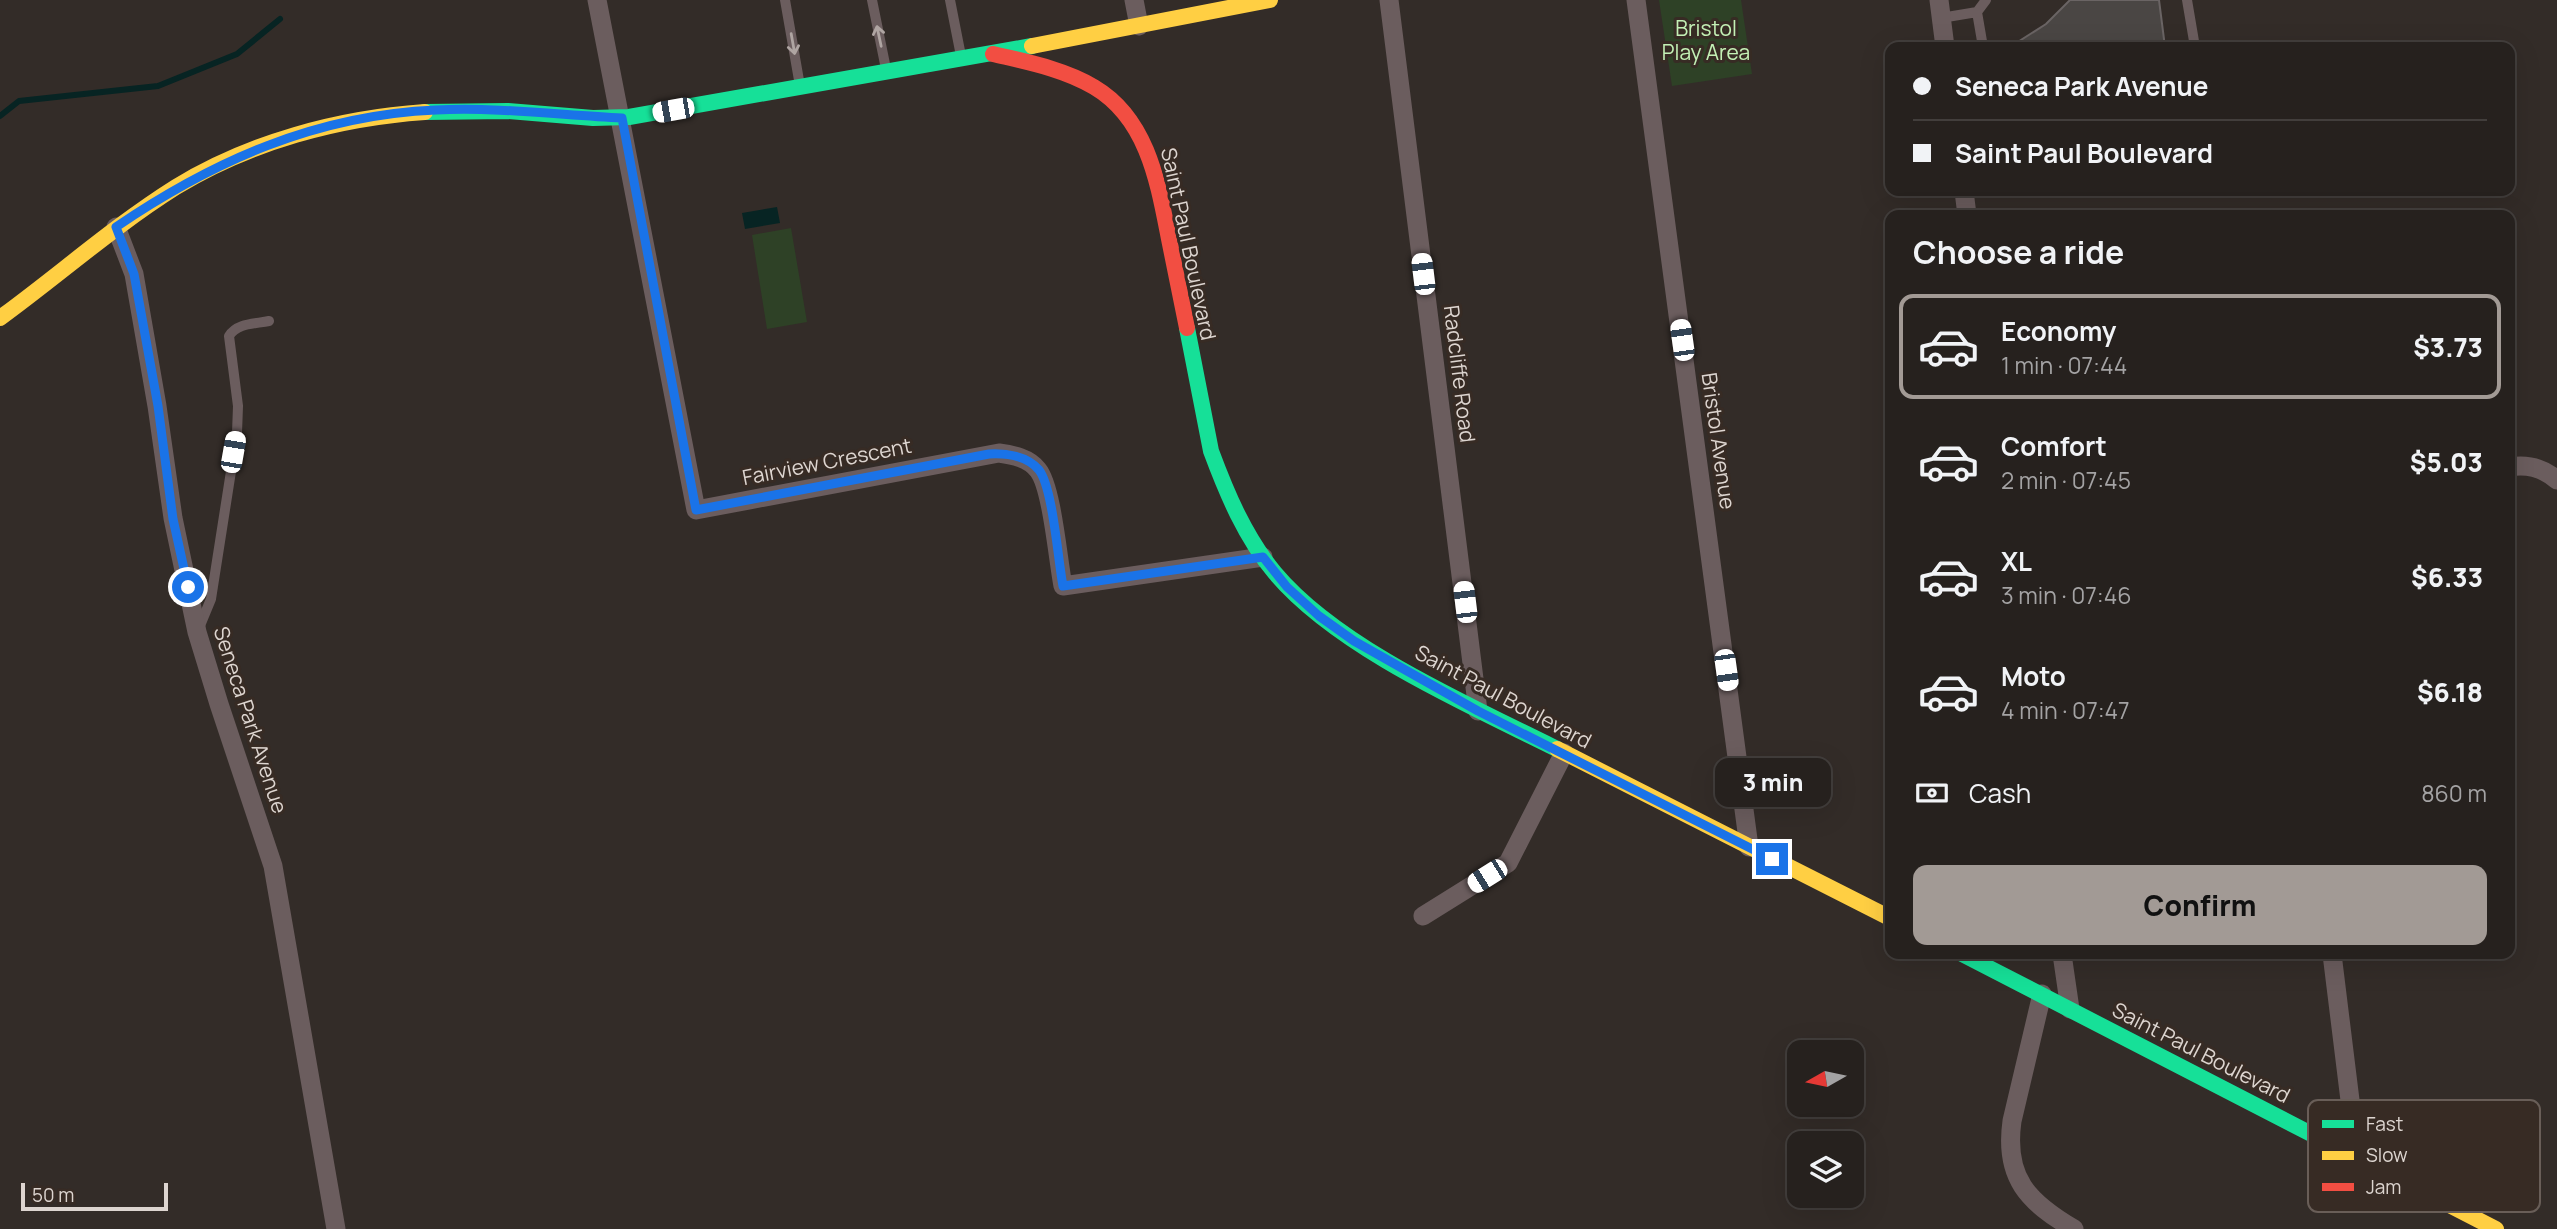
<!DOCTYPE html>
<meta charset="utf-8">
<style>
body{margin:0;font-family:Manrope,sans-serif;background:#2e2927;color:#f1f3f6;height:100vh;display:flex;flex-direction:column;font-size:26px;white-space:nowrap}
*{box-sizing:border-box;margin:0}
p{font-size:23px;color:#a4a3a4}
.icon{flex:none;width:38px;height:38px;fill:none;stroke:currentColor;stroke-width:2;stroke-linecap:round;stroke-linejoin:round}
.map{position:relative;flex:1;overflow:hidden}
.drawer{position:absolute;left:1885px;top:210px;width:630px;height:749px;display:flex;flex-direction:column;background:#26211e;border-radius:14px;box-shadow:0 7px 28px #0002,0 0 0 2px #423e3c}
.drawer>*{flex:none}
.top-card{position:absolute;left:1885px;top:42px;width:630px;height:154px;border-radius:14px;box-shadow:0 7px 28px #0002,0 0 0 2px #423e3c;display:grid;align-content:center;height:154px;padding:0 28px;background:#26211e}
.needle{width:46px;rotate:261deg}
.controls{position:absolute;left:1787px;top:1040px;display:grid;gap:14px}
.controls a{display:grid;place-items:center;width:77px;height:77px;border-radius:14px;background:#26211e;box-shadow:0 7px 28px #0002,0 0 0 2px #423e3c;font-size:35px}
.scale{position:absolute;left:21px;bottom:18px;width:147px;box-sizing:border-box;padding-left:7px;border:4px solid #ddd5d0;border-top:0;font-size:19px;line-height:24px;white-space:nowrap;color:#ddd5d0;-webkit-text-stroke:5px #372b24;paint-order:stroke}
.end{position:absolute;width:32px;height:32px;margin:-16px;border:9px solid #1a73e8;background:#fff;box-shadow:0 0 0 4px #fff}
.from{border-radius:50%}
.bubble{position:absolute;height:49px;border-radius:14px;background:#26211e;box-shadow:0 7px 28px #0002,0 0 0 2px #423e3c;font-size:23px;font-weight:800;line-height:49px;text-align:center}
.car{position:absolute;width:21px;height:42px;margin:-21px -10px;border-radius:9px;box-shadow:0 0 5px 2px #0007;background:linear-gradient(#fff 24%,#345 0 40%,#fff 0 76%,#345 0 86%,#fff 0)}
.top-card b{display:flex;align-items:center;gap:24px;height:66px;font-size:26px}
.top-card b+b{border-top:2px solid #423e3c}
.top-card i{width:18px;height:18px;background:#f1f3f6}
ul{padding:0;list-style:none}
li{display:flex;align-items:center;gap:21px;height:105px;margin:0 14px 10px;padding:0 14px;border:4px solid transparent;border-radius:14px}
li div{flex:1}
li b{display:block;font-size:26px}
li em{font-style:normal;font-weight:800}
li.active{border-color:#a29a95}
li>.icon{width:63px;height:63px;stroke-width:1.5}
h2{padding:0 28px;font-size:32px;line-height:84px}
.pay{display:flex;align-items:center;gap:18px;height:77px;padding:0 28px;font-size:26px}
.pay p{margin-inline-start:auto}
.button{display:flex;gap:14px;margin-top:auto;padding:14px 28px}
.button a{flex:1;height:80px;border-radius:14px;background:#a29a95;color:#111;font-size:28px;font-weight:800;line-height:80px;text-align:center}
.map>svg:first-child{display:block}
</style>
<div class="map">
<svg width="2557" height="1229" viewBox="0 0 2557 1229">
<rect width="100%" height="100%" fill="#332c28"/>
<path fill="#2e4126" d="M 1659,0 L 1741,0 L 1752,74 L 1672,86 Z
M 791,228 L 807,322 L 767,329 L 752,235 Z"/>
<path fill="#072423" d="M 777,207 L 780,223 L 745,229 L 742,213 Z"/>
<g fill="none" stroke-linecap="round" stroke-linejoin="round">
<path stroke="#072423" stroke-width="6" d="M 0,116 L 19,101 L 158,86 L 237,54 L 280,19"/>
</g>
<path fill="#4a4644" stroke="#6a6464" stroke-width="2" d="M 2070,0 L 2159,0 L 2165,47 L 2010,47 L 2046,24 Z"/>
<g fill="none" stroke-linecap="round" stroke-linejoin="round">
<path stroke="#6b5d5e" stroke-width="10" d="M 785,0 L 800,86
M 872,0 L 886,69
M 950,0 L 961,56
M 2187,0 L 2195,47
M 1941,18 L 1977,12
M 1983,47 L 1977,12 L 1986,0
M 199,628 L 211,599 L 237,433 L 238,406 L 229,336 C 237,323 254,324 269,321"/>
<path stroke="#6b5d5e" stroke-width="19" d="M 597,0 L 696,510 L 999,453 C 1013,455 1029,458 1038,470 C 1052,487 1058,561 1063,586 L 1263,557
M 1134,0 L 1139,26
M 1389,0 L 1478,711
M 1636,0 L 1749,847
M 1939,0 L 1945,47
M 1964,191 L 1967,215
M 116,227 L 134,274 L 157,406 L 173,518 L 197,632 L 219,704 L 273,866 L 336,1229
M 2510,467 C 2528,464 2543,468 2557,480
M 1423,916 L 1508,863 L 1564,753
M 2062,954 L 2070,1009
M 2332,954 L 2357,1157
M 2042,994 L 2012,1121 C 2004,1178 2028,1202 2074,1229"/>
<path stroke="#16e098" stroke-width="16" d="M 425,112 L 508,111 L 593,118 L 629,117 L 1032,46
M 1187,328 L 1211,451 C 1227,494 1245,537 1275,573 C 1338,648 1469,705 1557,749
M 1962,954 L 2319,1138"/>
<path stroke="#ffcf43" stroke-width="16" d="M 1032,46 L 1270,0
M 0,318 C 59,275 114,226 176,187 C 250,142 338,118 425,112
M 1557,749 L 1890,918
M 2319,1138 L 2496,1229"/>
<path stroke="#f24e42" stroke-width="16" d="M 993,54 C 1027,62 1064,69 1094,87 C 1148,119 1158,183 1169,239 C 1175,269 1181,299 1187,328"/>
</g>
<defs><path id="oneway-shaft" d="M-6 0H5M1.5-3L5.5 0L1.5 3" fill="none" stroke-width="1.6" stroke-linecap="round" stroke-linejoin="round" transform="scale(1.75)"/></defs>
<g stroke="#afa5a2">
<use href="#oneway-shaft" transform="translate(879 36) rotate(-102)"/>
<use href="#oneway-shaft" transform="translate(793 44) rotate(80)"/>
</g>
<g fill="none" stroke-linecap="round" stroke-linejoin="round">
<path stroke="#1a73e8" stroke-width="9" d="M 188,587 L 173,519 L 158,406 L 134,274 L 116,227 C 213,161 316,115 436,110 C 497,107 560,115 622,118 L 696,510 L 989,454 C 1006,453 1027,456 1039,470 C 1053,488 1058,561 1063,586 L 1263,557 L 1287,587 L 1319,616 L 1354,641 L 1478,711 L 1772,859"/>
</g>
<g text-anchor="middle" stroke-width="6" stroke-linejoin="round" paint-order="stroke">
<g font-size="21" fill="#c3f0b5" stroke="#372b24">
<text x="1706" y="36">Bristol<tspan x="1706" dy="24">Play Area</tspan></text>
</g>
<g font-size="21" fill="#ddd5d0" stroke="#372b24">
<text transform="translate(1188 244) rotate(78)" y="7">Saint Paul Boulevard</text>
<text transform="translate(1459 374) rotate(83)" y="7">Radcliffe Road</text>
<text transform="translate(1718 441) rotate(82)" y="7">Bristol Avenue</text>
<text transform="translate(827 462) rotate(-11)" y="7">Fairview Crescent</text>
<text transform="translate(1503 697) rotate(28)" y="7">Saint Paul Boulevard</text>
<text transform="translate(250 720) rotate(72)" y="7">Seneca Park Avenue</text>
<text transform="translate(2201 1053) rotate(27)" y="7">Saint Paul Boulevard</text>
</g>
</g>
<rect x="2308" y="1100" width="232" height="112" rx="10" fill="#372b24" stroke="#695e58" stroke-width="2"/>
<rect x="2322" y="1120" width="32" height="8" fill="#16e098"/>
<rect x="2322" y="1151" width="32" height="9" fill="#ffcf43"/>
<rect x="2322" y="1183" width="32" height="8" fill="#f24e42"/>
<g font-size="19" fill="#ddd5d0">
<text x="2366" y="1131">Fast</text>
<text x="2366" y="1162">Slow</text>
<text x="2366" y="1194">Jam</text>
</g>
</svg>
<div class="controls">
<a><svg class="needle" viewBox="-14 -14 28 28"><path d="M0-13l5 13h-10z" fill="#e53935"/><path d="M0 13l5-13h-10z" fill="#a4a3a4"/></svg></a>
<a><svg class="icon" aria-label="layers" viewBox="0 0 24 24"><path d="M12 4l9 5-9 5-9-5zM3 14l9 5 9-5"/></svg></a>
</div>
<div class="scale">50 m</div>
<i class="end from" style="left:188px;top:587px"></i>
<i class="end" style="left:1772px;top:859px"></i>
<div class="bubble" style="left:1715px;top:758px;width:116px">3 min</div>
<i class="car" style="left:673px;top:110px;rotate:260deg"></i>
<i class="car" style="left:1423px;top:274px;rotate:353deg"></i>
<i class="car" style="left:1682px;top:340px;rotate:352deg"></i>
<i class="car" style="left:233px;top:452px;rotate:10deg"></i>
<i class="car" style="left:1465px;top:602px;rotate:353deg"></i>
<i class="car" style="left:1726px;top:670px;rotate:172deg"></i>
<i class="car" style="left:1487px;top:876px;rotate:238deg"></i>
<div class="top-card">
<b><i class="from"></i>Seneca Park Avenue</b>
<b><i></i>Saint Paul Boulevard</b>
</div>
<section class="drawer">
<h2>Choose a ride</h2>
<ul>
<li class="active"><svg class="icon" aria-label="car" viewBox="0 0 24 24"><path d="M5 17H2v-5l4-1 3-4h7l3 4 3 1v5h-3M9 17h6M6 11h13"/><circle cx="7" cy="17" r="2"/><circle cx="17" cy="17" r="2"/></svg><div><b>Economy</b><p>1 min · 07:44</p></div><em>$3.73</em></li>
<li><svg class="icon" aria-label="car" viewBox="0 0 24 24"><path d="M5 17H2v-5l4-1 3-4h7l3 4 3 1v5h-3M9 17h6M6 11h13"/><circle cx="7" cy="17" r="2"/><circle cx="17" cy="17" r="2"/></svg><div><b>Comfort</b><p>2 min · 07:45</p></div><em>$5.03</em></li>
<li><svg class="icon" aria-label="car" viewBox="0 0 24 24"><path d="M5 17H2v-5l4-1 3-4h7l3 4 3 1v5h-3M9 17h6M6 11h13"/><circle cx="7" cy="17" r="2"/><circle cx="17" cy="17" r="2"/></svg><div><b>XL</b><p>3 min · 07:46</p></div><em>$6.33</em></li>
<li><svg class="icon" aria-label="car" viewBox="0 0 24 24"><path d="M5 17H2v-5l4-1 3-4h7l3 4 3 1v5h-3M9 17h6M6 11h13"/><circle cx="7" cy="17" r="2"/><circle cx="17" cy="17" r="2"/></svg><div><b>Moto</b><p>4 min · 07:47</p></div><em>$6.18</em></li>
</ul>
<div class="pay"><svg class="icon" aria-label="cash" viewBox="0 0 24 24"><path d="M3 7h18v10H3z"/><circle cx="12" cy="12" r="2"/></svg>Cash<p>860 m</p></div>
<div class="button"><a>Confirm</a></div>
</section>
</div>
